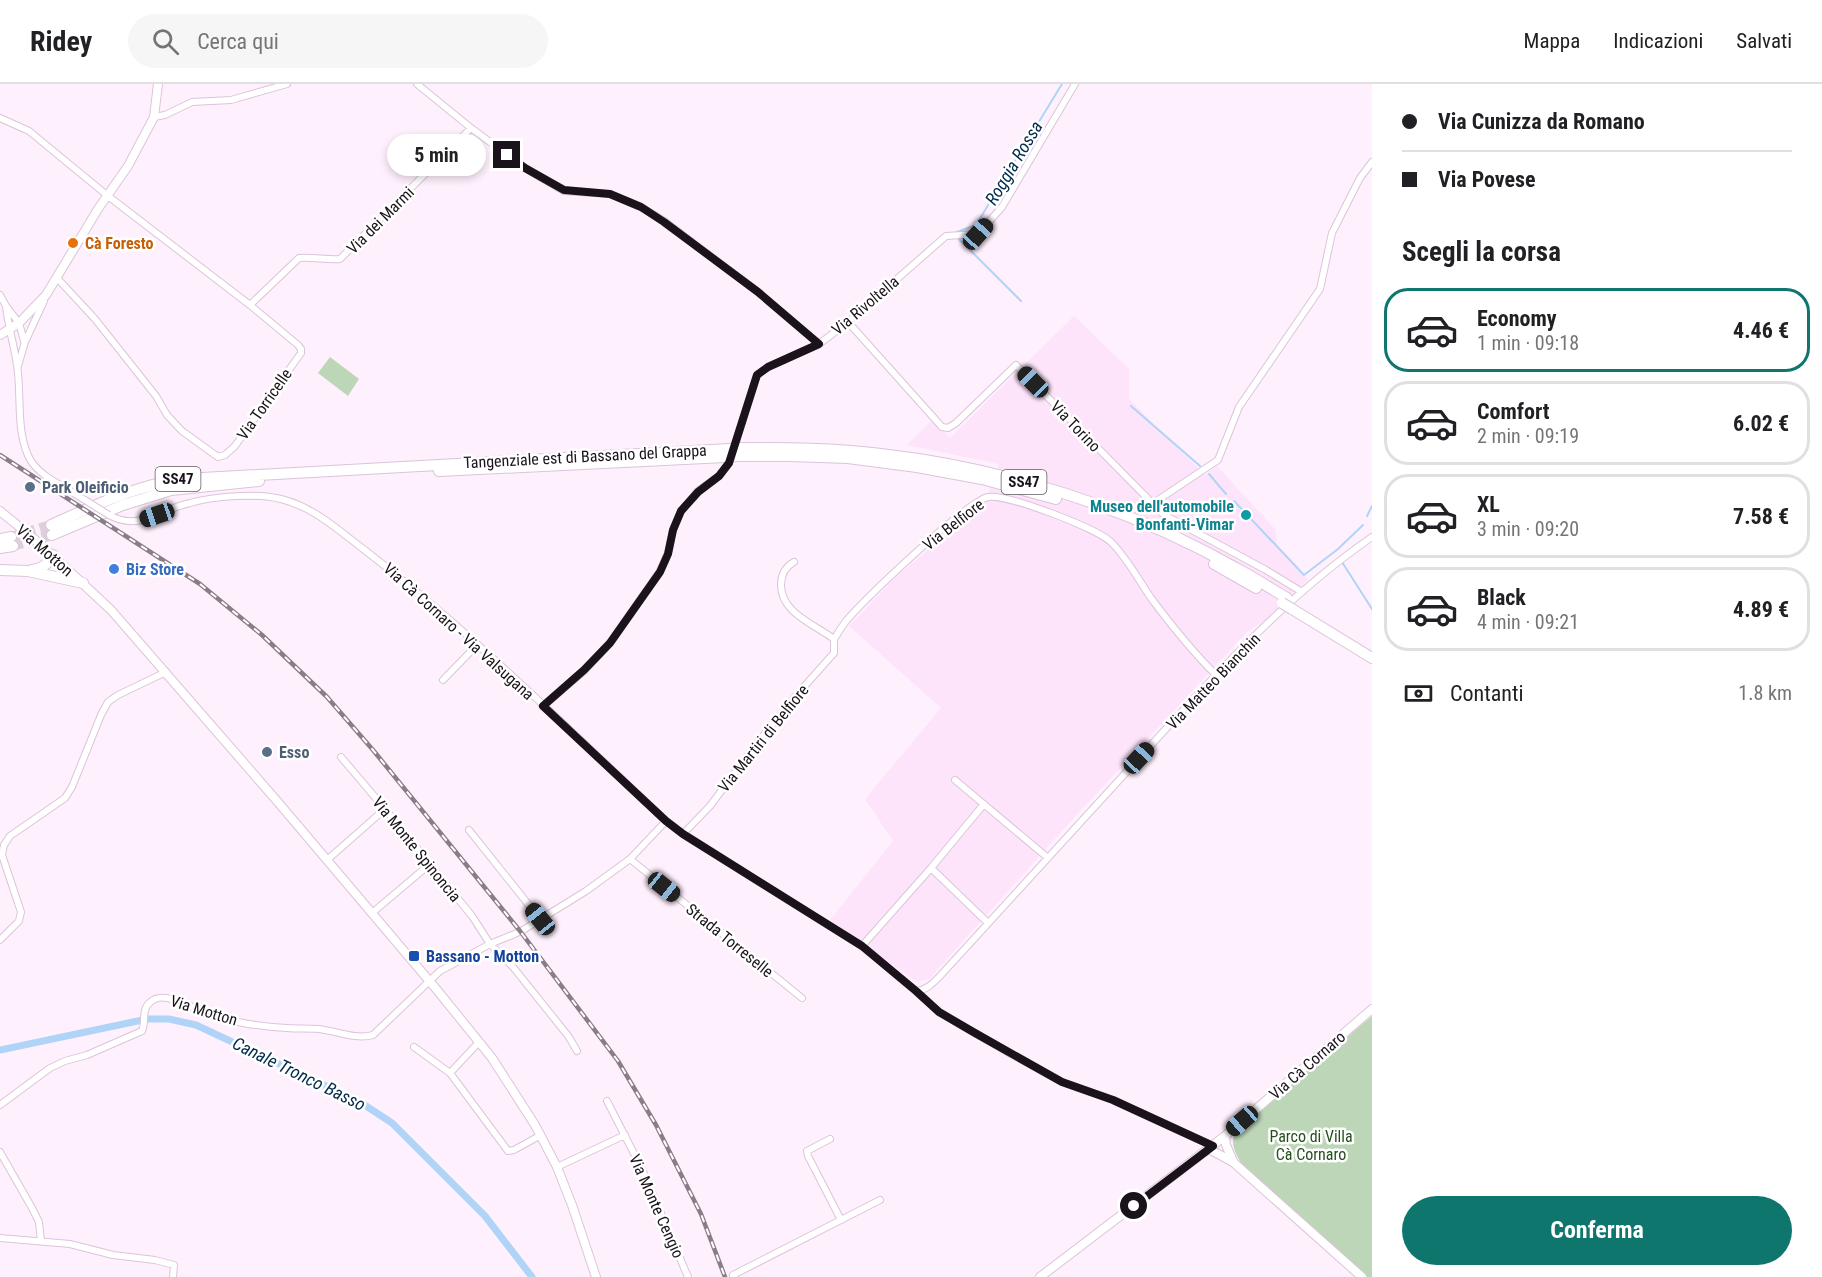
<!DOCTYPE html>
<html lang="it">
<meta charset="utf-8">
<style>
body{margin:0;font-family:"Roboto Condensed",sans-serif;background:#f6f6f6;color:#202124;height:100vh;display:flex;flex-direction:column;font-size:22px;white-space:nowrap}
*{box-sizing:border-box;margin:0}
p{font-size:20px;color:#757577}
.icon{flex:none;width:33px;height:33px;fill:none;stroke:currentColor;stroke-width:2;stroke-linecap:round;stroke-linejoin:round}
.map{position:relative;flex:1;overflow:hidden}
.sheet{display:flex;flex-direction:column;background:#fff;width:450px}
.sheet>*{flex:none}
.top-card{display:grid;align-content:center;height:132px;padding:0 30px;background:#fff}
.end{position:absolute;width:27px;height:27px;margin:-14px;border:8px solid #1b131b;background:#fff;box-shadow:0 0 0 3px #fff}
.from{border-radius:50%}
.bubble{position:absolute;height:42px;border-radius:21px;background:#fff;box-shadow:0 3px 9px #0003;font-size:20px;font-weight:700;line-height:42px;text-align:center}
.car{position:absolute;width:18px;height:36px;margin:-18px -9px;border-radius:8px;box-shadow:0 0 4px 2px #0007;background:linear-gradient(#222 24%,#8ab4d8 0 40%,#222 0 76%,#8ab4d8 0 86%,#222 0)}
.top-card b{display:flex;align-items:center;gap:21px;height:57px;font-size:22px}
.top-card b+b{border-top:2px solid #e0e0e0}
.top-card i{width:15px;height:15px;background:#202124}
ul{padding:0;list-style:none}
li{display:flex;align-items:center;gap:18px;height:84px;margin:0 12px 9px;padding:0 18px;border:3px solid #e0e0e0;border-radius:24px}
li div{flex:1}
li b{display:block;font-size:22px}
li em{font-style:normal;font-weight:700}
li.current{border-color:#0f766e}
li>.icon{width:54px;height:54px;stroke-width:1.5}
h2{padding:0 30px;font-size:27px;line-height:72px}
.pay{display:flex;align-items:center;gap:15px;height:66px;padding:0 30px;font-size:22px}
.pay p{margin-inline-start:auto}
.button{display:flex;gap:12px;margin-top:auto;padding:12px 30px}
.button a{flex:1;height:69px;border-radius:36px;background:#0f766e;color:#fff;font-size:24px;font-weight:700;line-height:69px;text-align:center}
header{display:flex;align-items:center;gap:36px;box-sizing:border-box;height:84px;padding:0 30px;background:#fff;border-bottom:2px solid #e0e0e0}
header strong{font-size:28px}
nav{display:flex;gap:33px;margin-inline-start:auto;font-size:21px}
.search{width:420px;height:54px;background:#f6f6f6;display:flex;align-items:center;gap:15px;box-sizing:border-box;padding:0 21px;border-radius:33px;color:#757577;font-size:22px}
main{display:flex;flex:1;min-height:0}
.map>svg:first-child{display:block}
</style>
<header>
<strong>Ridey</strong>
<div class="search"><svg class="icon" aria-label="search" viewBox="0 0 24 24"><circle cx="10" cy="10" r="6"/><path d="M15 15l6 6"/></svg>Cerca qui</div>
<nav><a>Mappa</a><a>Indicazioni</a><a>Salvati</a></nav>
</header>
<main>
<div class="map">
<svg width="1372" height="1193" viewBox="0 0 1372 1193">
<rect width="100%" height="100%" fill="#fff0fd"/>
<path fill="#fde4fb" d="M 1074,232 L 1129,285 L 1129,315 L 1205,391 L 1217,382 L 1275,445 L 1278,465 L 1308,496 L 1271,532 L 1247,548 L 1071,737 L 929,895 L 919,897 L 912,895 L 830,836 L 893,757 L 865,715 L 941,624 L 849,542 L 896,493 L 985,418 L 999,380 L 907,361 L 933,335 L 950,354 Z"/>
<path fill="#bdd6b8" d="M 330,273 L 359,295 L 348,312 L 318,289 Z
M 1372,932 L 1372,1193 L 1366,1193 L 1242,1081 C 1236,1070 1229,1059 1236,1047 Z"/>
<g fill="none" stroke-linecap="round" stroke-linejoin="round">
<path stroke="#b0d4f7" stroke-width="2" d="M 957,148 L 976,141 L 1062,0
M 959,155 L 1021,217
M 1131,322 L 1200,382
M 1209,390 L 1226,410
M 1234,417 L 1304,491 L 1338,465 L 1363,441
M 1367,432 L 1372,422
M 1342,478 L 1372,525"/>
<path stroke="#b0d4f7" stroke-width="7" d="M 0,966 L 147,935 L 169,935 L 196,941 L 360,1018 L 392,1039 L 485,1132 L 532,1193"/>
<path stroke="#ddcfdb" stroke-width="10" stroke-dasharray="10 5" stroke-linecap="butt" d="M 11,453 L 51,441
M 13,462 L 52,451"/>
<g stroke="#dcc4da" stroke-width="8">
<path id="street" d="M 417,0 L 471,44 L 525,84 L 564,107 L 610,110 L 641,123 L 664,137 L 758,208 L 819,260
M 154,33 L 165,31 L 192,18 L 231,16 L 287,0
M 0,34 L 29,47 L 108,112 L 250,221 L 298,261 L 301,265 L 301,269 L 235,362 L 225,371 L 218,373 L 182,347 L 167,331 L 156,312 L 95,235 L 57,194
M 0,211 L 6,222 L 19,239 L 24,257
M 250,221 L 299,174 C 313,173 327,176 340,175 L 471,44
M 6,222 C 8,242 14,261 17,281 C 22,311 15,350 31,377 C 40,391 59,400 72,408
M 848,238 L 942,343 L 948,344 L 956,339 L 1016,281 L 1164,431 L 1266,486 L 1302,508
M 18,282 L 25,258 L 44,217
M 1152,420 L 1218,376 L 1239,323 L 1320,205 L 1332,149 L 1360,94 L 1372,78
M 109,431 C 139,448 161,425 190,419 C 215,412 256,409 281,415 C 313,423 336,444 362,464 C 470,547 567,644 666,737 L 683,750 L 862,862 L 916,907 L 939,928 L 1011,970 L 1062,998 L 1113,1016 L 1213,1062
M 794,478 C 785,483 781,490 781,501 C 781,529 814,540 834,555
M 834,555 C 838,549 842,542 847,536 C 864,516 967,417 988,413 C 1008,410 1096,444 1111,458 C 1127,474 1138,495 1151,514 C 1171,541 1192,567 1216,591
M 443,596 L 477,561
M 543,622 L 584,587 L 610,559 L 660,487 L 668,469 L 673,446 L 681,427 L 698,407 L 719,392 L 729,379 L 757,291 L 768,283 L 819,260 L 848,238 L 946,152 L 978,150 L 1002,123 L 1075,0
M 341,673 L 385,725 L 472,832 L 490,860 L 513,883 L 569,953 L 577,967
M 955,696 L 1048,774
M 469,746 L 540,835
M 683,750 L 710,722 L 757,659 L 793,615 L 834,569 L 834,555
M 630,775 L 802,914
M 327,776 L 385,725
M 931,784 L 988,839
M 372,829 L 430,780
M 523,846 L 586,807 L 630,775 L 666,737
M 0,856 L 19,837 L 21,828 L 2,771 L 4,761 L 10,752 L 65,714 L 72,703 L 101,631 L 108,618 L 118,611 L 166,588
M 862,862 L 931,784 L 984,720
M 916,907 C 927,906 933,899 940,892 C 1007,818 1075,745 1142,671 C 1213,593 1285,513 1372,453
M 414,963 L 450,989 L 508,1067 L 514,1066 L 541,1051
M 450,989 L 479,958
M 607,1017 L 643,1087 L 688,1193
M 0,1021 L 50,984 L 65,977 L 87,971 L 142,947 C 147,936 139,923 155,915 C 168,909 192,924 206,929 C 228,938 263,943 287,944 C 298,945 308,944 319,945 C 336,947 356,956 373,951 L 440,887 L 490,860 L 517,849
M 830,1055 L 807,1067 L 808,1072 L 841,1136
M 0,1068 L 32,1124 L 39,1138 L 41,1157
M 557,1083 L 625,1051
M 0,1154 L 70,1160 L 113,1171 L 155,1176 L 174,1181 L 173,1193
M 734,1193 L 733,1191 L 880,1116"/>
</g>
<g stroke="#dcc4da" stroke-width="10">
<path id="secondary" d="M 0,251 L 19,239 L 46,211 L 98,125 L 128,82 L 154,33 L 158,0
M 0,427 L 38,458 L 111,526 L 277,717 L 437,906 L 492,974 L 535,1041 L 557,1083 L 572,1121 L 596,1193
M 1225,1052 L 1226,1061 L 1233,1077
M 1209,1065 L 1233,1078 L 1362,1193
M 1040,1193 L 1225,1052 L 1372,925"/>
</g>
<g stroke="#dcc4da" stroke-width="12">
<path id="highway" d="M 740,364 C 787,364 834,364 881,370 C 1004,384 1128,423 1236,484 C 1253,493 1270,504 1287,514
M 737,372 L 790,372 L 848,374 L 917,383 L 982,395 L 1056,415
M 439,387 L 725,373
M 51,441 C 94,422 136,401 184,395 L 729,365
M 52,451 L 123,421 L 171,406 L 259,397
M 0,455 L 11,453
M 0,464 L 13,462
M 1214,480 L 1256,504
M 0,486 L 28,487 L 83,499
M 32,486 C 43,484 47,481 53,471
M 1292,525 L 1372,574"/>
</g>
<use href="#street" stroke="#fff" stroke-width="6"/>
<use href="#secondary" stroke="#fff" stroke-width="8"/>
<use href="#highway" stroke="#fff" stroke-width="10"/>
<g stroke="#897e88" stroke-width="4.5">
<path id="rail" d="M 0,371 L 200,500 L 262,551 L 327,613 L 373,666 L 520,847 L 618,977 L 656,1041 L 701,1130 L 725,1193"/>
</g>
<use href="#rail" stroke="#fff" stroke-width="2" stroke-dasharray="7" stroke-linecap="butt"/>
<g stroke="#dcc4da" stroke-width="8" stroke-linecap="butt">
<path id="street-bridge" d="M 72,408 L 109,431"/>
</g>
<g stroke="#dcc4da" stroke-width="12" stroke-linecap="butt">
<path id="highway-bridge" d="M 729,365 L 740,364
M 725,373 L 737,372
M 1282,519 L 1292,525"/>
</g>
<use href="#street-bridge" stroke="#fff" stroke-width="6"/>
<use href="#highway-bridge" stroke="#fff" stroke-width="10"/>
</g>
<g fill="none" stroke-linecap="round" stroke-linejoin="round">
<path stroke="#1b131b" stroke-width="8" d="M 507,71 L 525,84 L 564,106 L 610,110 L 641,123 L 664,138 L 758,208 L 819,260 L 768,283 L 757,291 L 729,379 L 719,392 L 698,408 L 681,427 L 673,446 L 668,470 L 660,488 L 610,559 L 584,586 L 543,622 L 666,737 L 683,750 L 862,862 L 916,907 L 939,928 L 975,949 L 1062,998 L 1113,1016 L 1213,1062 L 1134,1122"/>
</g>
<circle fill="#e8710a" stroke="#fff" stroke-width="2" cx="73" cy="159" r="6"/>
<g fill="#5c6f8a" stroke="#fff" stroke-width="2">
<circle cx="30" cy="403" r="6"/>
<circle cx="267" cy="668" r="6"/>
</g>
<circle fill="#0f9aa8" stroke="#fff" stroke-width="2" cx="1246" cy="431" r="6"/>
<circle fill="#3f7fe0" stroke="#fff" stroke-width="2" cx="114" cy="485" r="6"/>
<rect fill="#1a4fb4" stroke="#fff" stroke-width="2" x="408" y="866" width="12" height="12" rx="3"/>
<g text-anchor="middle" stroke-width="5" stroke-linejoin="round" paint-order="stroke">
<g fill="#fff" stroke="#5f5a5f" stroke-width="1.5">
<rect x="155.5" y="383" width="45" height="24" rx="4.5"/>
<rect x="1001.5" y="386" width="45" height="24" rx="4.5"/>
</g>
<g font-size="15" font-weight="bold" fill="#1b131b">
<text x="178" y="400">SS47</text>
<text x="1024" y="403">SS47</text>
</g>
<g font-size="16" fill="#1b131b" stroke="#fff">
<text transform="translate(380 136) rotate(-45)" y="6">Via dei Marmi</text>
<text transform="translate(865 221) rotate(-40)" y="6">Via Rivoltella</text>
<text transform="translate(264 320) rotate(-55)" y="6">Via Torricelle</text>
<text transform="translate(1076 342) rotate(46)" y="6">Via Torino</text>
<text transform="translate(585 372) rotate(-3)" y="6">Tangenziale est di Bassano del Grappa</text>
<text transform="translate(953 440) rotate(-38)" y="6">Via Belfiore</text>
<text transform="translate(45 466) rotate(41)" y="6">Via Motton</text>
<text transform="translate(459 547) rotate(42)" y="6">Via Cà Cornaro - Via Valsugana</text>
<text transform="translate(1213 597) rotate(-46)" y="6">Via Matteo Bianchin</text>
<text transform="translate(763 654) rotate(-51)" y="6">Via Martiri di Belfiore</text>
<text transform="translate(417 765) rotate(51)" y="6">Via Monte Spinoncia</text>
<text transform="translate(730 856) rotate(39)" y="6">Strada Torreselle</text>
<text transform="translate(204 926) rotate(17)" y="6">Via Motton</text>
<text transform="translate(1307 981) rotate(-41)" y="6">Via Cà Cornaro</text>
<text transform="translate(657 1122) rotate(66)" y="6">Via Monte Cengio</text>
</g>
<g font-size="16" font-weight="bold" fill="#c56008" stroke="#fff" text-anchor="start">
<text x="85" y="165">Cà Foresto</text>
</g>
<g font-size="16" font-weight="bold" fill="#4e5e75" stroke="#fff" text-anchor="start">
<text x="42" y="409">Park Oleificio</text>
<text x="279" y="674">Esso</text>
</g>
<g font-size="16" font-weight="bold" fill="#0d838f" stroke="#fff" text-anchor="end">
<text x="1234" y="428">Museo dell'automobile<tspan x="1234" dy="18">Bonfanti-Vimar</tspan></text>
</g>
<g font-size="16" font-weight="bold" fill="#366cbe" stroke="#fff" text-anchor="start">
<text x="126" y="491">Biz Store</text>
</g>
<g font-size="16" font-weight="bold" fill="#164399" stroke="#fff" text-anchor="start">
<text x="426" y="878">Bassano - Motton</text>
</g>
<g font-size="16" fill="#254f1c" stroke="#fff">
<text x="1311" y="1058">Parco di Villa<tspan x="1311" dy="18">Cà Cornaro</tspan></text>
</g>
<g font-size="18" font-style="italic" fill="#022b4c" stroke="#fff">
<text transform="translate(1014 79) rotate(-59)" y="6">Roggia Rossa</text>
<text transform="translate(299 990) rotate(26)" y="6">Canale Tronco Basso</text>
</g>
</g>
</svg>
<i class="end from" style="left:1134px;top:1122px"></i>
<i class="end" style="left:507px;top:71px"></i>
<div class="bubble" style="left:387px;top:50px;width:99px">5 min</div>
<i class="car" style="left:978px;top:150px;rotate:42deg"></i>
<i class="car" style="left:1033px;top:298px;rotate:315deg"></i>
<i class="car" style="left:157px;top:431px;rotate:251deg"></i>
<i class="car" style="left:1139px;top:674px;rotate:43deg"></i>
<i class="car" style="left:664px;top:803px;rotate:129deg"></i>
<i class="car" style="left:540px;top:835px;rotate:321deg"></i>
<i class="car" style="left:1242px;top:1037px;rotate:229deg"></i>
</div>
<section class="sheet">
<div class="top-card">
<b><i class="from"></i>Via Cunizza da Romano</b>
<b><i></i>Via Povese</b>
</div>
<h2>Scegli la corsa</h2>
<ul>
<li class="current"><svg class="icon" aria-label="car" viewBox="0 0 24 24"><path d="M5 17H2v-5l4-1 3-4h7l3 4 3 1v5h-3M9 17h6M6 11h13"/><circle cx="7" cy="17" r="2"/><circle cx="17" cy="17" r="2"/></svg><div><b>Economy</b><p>1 min · 09:18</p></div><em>4.46 €</em></li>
<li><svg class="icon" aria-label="car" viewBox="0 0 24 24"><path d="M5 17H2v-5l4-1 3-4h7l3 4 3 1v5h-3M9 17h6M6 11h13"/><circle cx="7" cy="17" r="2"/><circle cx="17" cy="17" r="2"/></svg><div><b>Comfort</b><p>2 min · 09:19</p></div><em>6.02 €</em></li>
<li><svg class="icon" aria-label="car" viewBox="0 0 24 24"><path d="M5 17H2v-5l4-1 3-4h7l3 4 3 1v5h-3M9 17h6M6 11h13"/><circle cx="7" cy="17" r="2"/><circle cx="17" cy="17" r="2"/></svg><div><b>XL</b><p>3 min · 09:20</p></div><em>7.58 €</em></li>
<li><svg class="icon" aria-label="car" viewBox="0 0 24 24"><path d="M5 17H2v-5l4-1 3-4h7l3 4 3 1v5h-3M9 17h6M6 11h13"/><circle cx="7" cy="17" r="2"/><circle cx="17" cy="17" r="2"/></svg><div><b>Black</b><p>4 min · 09:21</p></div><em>4.89 €</em></li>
</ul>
<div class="pay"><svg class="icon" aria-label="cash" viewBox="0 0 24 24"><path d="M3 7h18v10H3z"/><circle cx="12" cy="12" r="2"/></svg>Contanti<p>1.8 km</p></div>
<div class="button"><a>Conferma</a></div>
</section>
</main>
